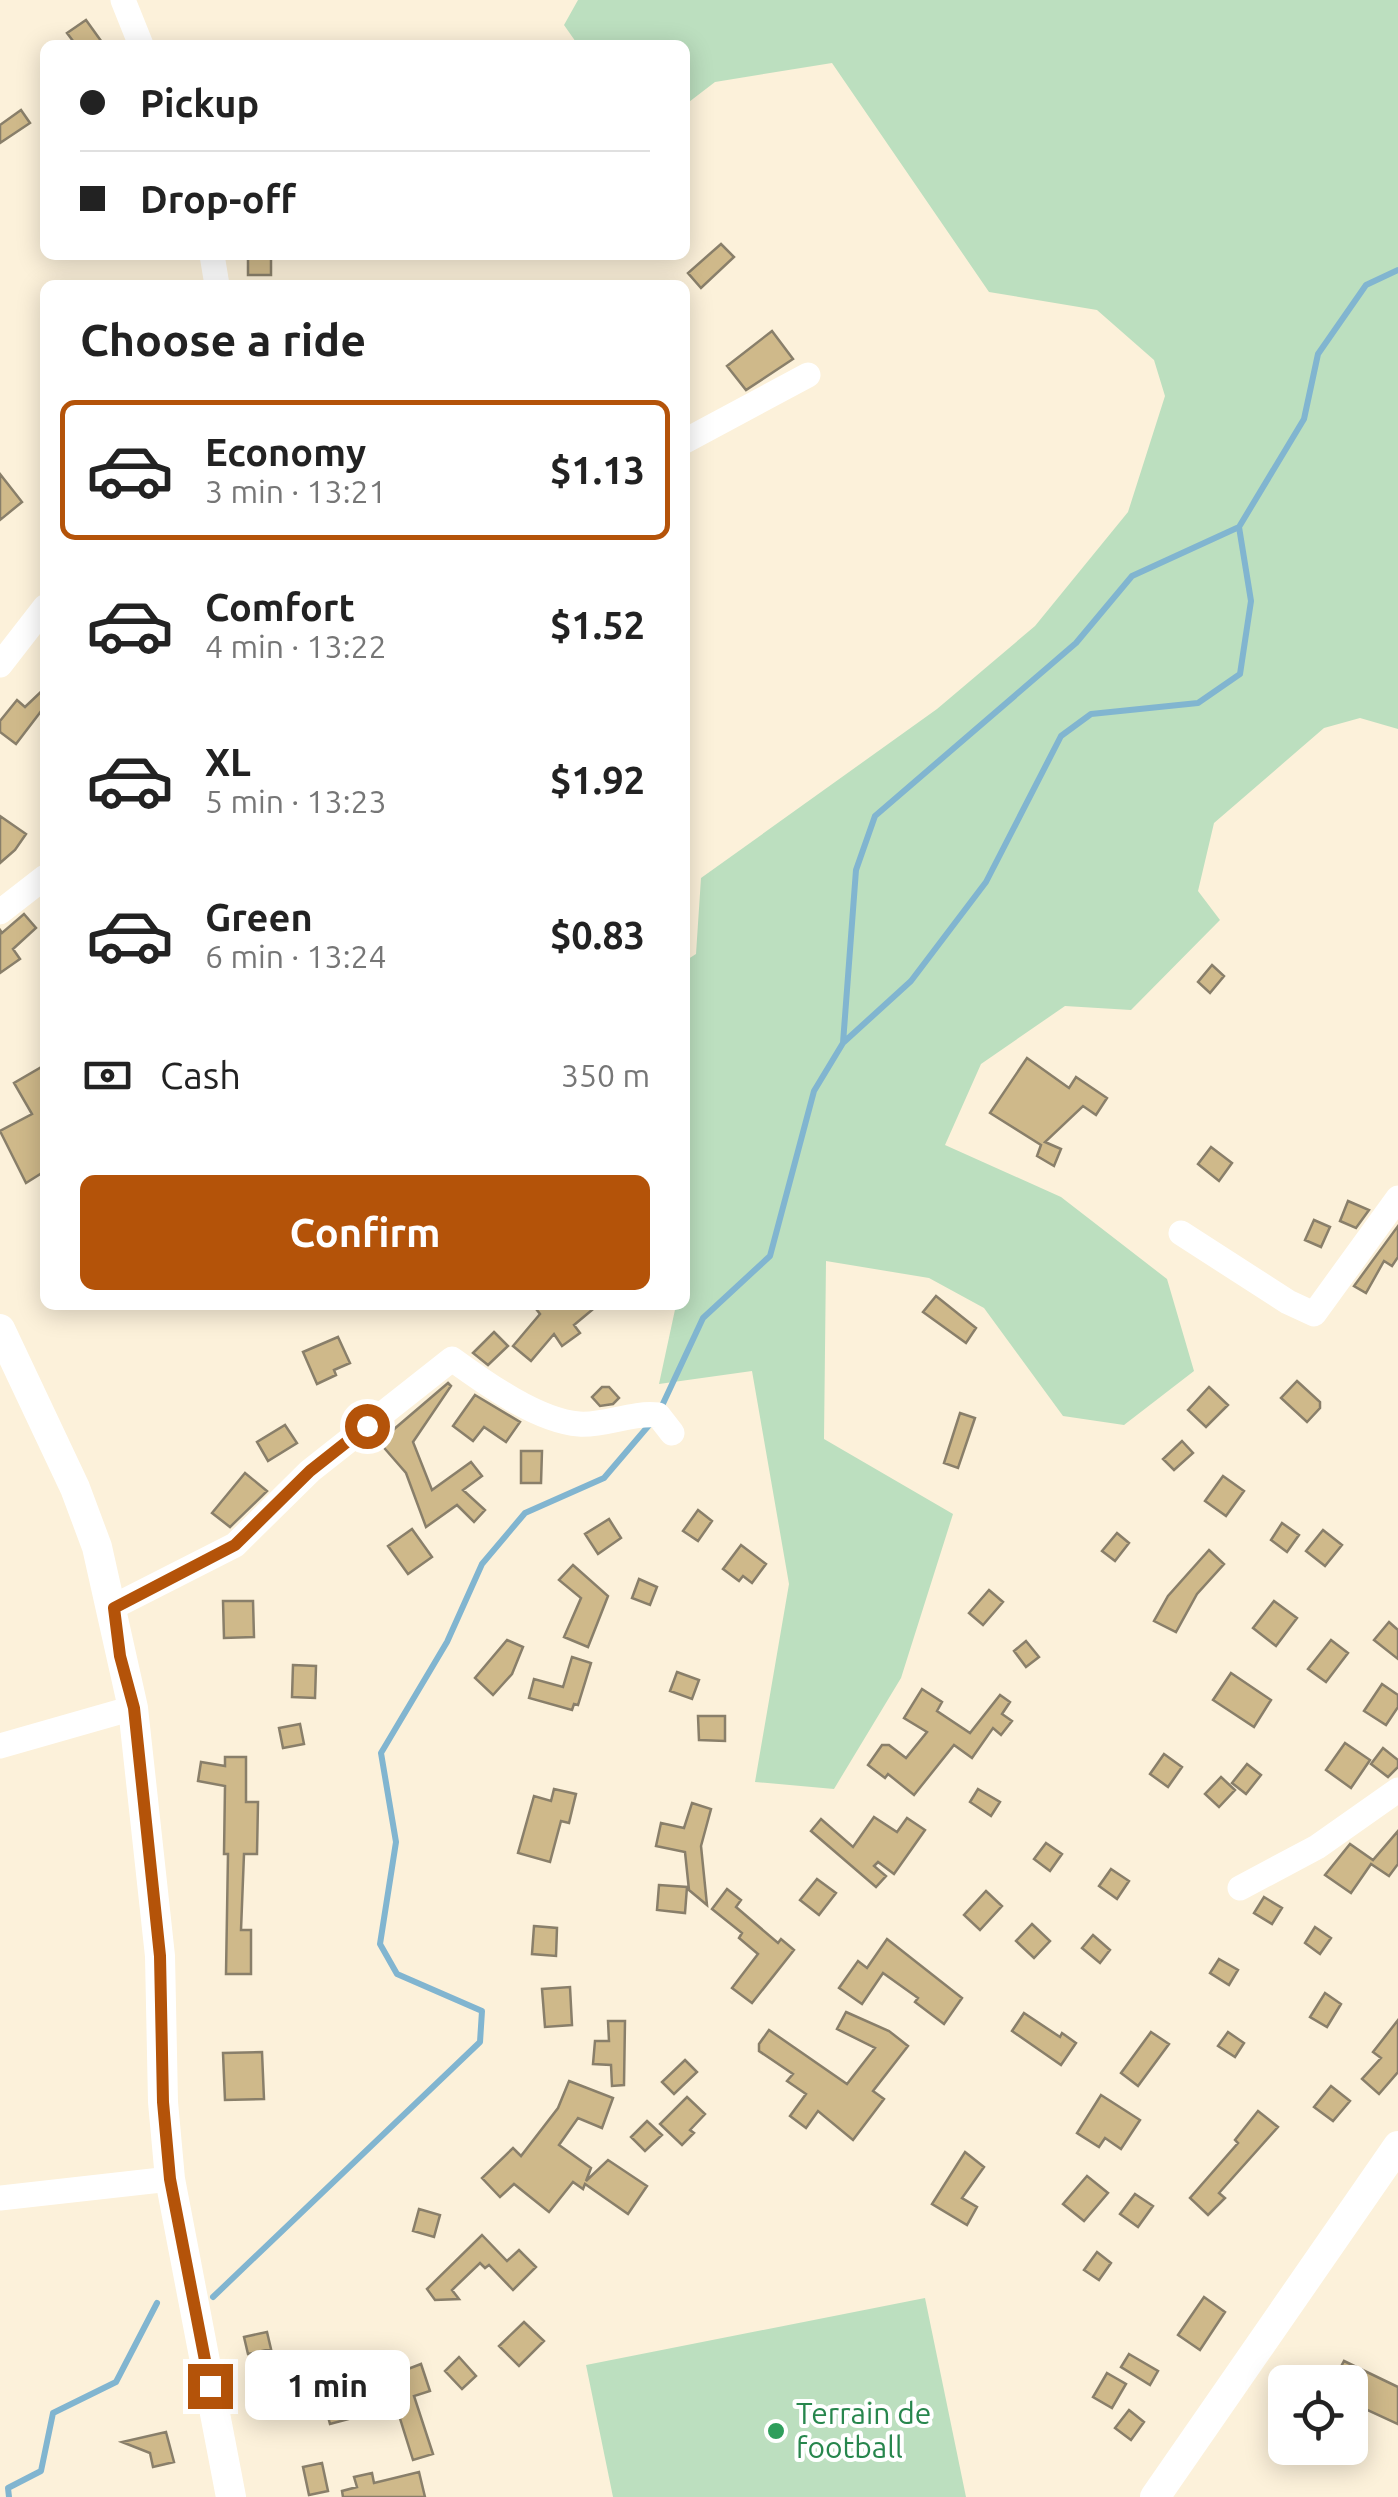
<!DOCTYPE html>
<meta charset="utf-8">
<style>
body{margin:0;font-family:Ubuntu,sans-serif;background:#f6f6f6;color:#222;height:100vh;display:flex;flex-direction:column;font-size:38px;white-space:nowrap}
*{box-sizing:border-box;margin:0}
p{font-size:32px;color:#767676}
.icon{flex:none;width:55px;height:55px;fill:none;stroke:currentColor;stroke-width:2;stroke-linecap:round;stroke-linejoin:round}
.map{position:relative;flex:1;overflow:hidden}
.panel{position:absolute;left:40px;top:280px;width:650px;height:1030px;display:flex;flex-direction:column;background:#fff;border-radius:15px;box-shadow:0 5px 25px #0003}
.panel>*{flex:none}
.guide{position:absolute;left:40px;top:40px;width:650px;height:220px;border-radius:15px;box-shadow:0 5px 25px #0003;display:grid;align-content:center;height:220px;padding:0 40px;background:#fff}
.tools{position:absolute;left:1268px;top:2365px;display:grid;gap:20px}
.tools a{display:grid;place-items:center;width:100px;height:100px;border-radius:15px;background:#fff;box-shadow:0 5px 25px #0003;font-size:50px}
.end{position:absolute;width:45px;height:45px;margin:-22px;border:12px solid #b45309;background:#fff;box-shadow:0 0 0 5px #fff}
.from{border-radius:50%}
.bubble{position:absolute;height:70px;border-radius:15px;background:#fff;box-shadow:0 5px 25px #0003;font-size:32px;font-weight:700;line-height:70px;text-align:center}
.guide b{display:flex;align-items:center;gap:35px;height:95px;font-size:38px}
.guide b+b{border-top:2px solid #e0e0e0}
.guide i{width:25px;height:25px;background:#222}
ul{padding:0;list-style:none}
li{display:flex;align-items:center;gap:30px;height:140px;margin:0 20px 15px;padding:0 20px;border:5px solid transparent;border-radius:15px}
li div{flex:1}
li b{display:block;font-size:38px}
li em{font-style:normal;font-weight:700}
li.selected{border-color:#b45309}
li>.icon{width:90px;height:90px;stroke-width:1.5}
h2{padding:0 40px;font-size:45px;line-height:120px}
.pay{display:flex;align-items:center;gap:25px;height:110px;padding:0 40px;font-size:38px}
.pay p{margin-inline-start:auto}
.action{display:flex;gap:20px;margin-top:auto;padding:20px 40px}
.action a{flex:1;height:115px;border-radius:15px;background:#b45309;color:#fff;font-size:40px;font-weight:700;line-height:115px;text-align:center}
.map>svg:first-child{display:block}
</style>
<div class="map">
<svg width="1398" height="2497" viewBox="0 0 1398 2497">
<rect width="100%" height="100%" fill="#fcf1da"/>
<path fill="#bcdfbf" d="M 578,0 L 1398,0 L 1398,729 L 1360,718 L 1324,728 L 1214,823 L 1198,891 L 1220,920 L 1131,1010 L 1065,1006 L 981,1064 L 945,1145 L 1061,1197 L 1167,1279 L 1194,1371 L 1124,1425 L 1063,1416 L 984,1308 L 929,1278 L 826,1261 L 824,1439 L 953,1514 L 901,1678 L 834,1789 L 755,1782 L 789,1584 L 752,1371 L 659,1384 L 676,1305 L 685,1305 L 685,961 L 696,954 L 701,878 L 937,709 L 1035,626 L 1128,512 L 1165,396 L 1154,360 L 1097,310 L 989,292 L 832,63 L 715,82 L 685,105 L 685,45 L 578,45 L 564,25 Z
M 925,2298 L 966,2497 L 613,2497 L 586,2365 Z"/>
<g fill="none" stroke-linecap="round" stroke-linejoin="round">
<path stroke="#81b5d0" stroke-width="6" d="M 844,1042 L 911,981 L 986,882 L 1061,736 L 1091,714 L 1198,703 L 1240,674 L 1251,601 L 1239,527
M 660,1410 L 703,1318 L 770,1256 L 814,1091 L 843,1043 L 856,870 L 875,816 L 1076,643 L 1132,576 L 1239,527 L 1304,419 L 1318,354 L 1366,285 L 1398,270
M 213,2297 L 480,2042 L 482,2011 L 397,1974 L 380,1944 L 396,1842 L 381,1753 L 447,1642 L 482,1564 L 525,1513 L 604,1478 L 650,1424
M 9,2497 L 8,2488 L 41,2471 L 53,2413 L 116,2382 L 157,2303"/>
</g>
<path fill="#cfb98a" stroke="#897f6a" stroke-width="2.5" d="M 86,20 L 104,45 L 76,45 L 67,33 Z
M 21,110 L 30,123 L 0,143 L 0,125 Z
M 721,244 L 734,257 L 701,288 L 688,273 Z
M 248,255 L 271,255 L 271,275 L 248,275 Z
M 772,331 L 793,359 L 746,390 L 727,366 Z
M 0,474 L 22,502 L 0,520 Z
M 45,688 L 45,706 L 16,744 L 0,732 L 0,721 L 17,700 L 25,707 Z
M 0,816 L 26,834 L 15,850 L 0,863 Z
M 24,914 L 36,928 L 13,949 L 20,959 L 0,973 L 0,930 L 2,933 Z
M 1212,965 L 1224,976 L 1210,993 L 1198,982 Z
M 1027,1058 L 1069,1088 L 1076,1077 L 1107,1098 L 1096,1115 L 1083,1106 L 1045,1142 L 1061,1149 L 1054,1166 L 1037,1156 L 1041,1145 L 990,1113 Z
M 45,1065 L 45,1171 L 26,1183 L 0,1131 L 32,1114 L 14,1083 Z
M 1211,1147 L 1232,1163 L 1219,1181 L 1198,1164 Z
M 1348,1201 L 1369,1210 L 1356,1228 L 1340,1221 Z
M 1314,1220 L 1330,1227 L 1321,1247 L 1305,1240 Z
M 1398,1226 L 1398,1257 L 1392,1266 L 1384,1261 L 1366,1293 L 1354,1286 Z
M 936,1296 L 976,1328 L 966,1343 L 923,1312 Z
M 533,1305 L 598,1305 L 574,1325 L 580,1333 L 562,1346 L 554,1334 L 531,1361 L 513,1346 L 540,1314 Z
M 494,1332 L 508,1346 L 488,1365 L 473,1353 Z
M 338,1337 L 350,1363 L 334,1370 L 336,1375 L 317,1384 L 303,1352 Z
M 1297,1381 L 1320,1402 L 1320,1408 L 1307,1422 L 1281,1398 Z
M 448,1383 L 451,1386 L 413,1442 L 432,1490 L 471,1462 L 482,1476 L 463,1490 L 485,1510 L 474,1522 L 457,1505 L 426,1527 L 406,1473 L 379,1442 Z
M 602,1387 L 609,1387 L 619,1398 L 613,1404 L 600,1406 L 592,1397 Z
M 1209,1387 L 1228,1405 L 1206,1427 L 1188,1410 Z
M 475,1395 L 520,1422 L 506,1442 L 484,1427 L 473,1441 L 453,1426 Z
M 960,1413 L 975,1418 L 958,1468 L 944,1463 Z
M 285,1425 L 297,1443 L 268,1461 L 257,1442 Z
M 1182,1441 L 1193,1453 L 1174,1470 L 1163,1459 Z
M 521,1451 L 542,1451 L 541,1483 L 521,1483 Z
M 245,1473 L 267,1491 L 230,1527 L 212,1513 Z
M 1223,1476 L 1244,1491 L 1226,1516 L 1205,1501 Z
M 698,1510 L 712,1521 L 698,1541 L 683,1531 Z
M 609,1519 L 621,1538 L 598,1554 L 585,1534 Z
M 1282,1523 L 1299,1535 L 1287,1552 L 1271,1540 Z
M 412,1529 L 432,1557 L 408,1574 L 388,1546 Z
M 1323,1530 L 1342,1545 L 1325,1566 L 1306,1551 Z
M 1117,1533 L 1129,1543 L 1115,1561 L 1102,1551 Z
M 741,1545 L 766,1564 L 752,1583 L 743,1576 L 739,1581 L 723,1569 Z
M 1209,1550 L 1224,1564 L 1197,1594 L 1176,1632 L 1154,1621 L 1168,1596 Z
M 573,1565 L 608,1596 L 588,1647 L 564,1637 L 581,1598 L 559,1580 Z
M 639,1579 L 657,1587 L 650,1605 L 632,1598 Z
M 989,1590 L 1003,1602 L 983,1625 L 969,1613 Z
M 223,1601 L 253,1601 L 254,1637 L 224,1638 Z
M 1274,1601 L 1297,1618 L 1276,1646 L 1253,1628 Z
M 1389,1622 L 1398,1630 L 1398,1659 L 1374,1640 Z
M 507,1640 L 523,1647 L 512,1674 L 493,1695 L 475,1678 Z
M 1331,1640 L 1348,1653 L 1326,1682 L 1308,1669 Z
M 1026,1641 L 1039,1657 L 1026,1667 L 1014,1651 Z
M 572,1657 L 591,1663 L 578,1705 L 574,1704 L 572,1710 L 529,1698 L 534,1679 L 563,1687 Z
M 293,1665 L 316,1666 L 315,1698 L 292,1697 Z
M 677,1672 L 699,1680 L 692,1699 L 670,1691 Z
M 1231,1673 L 1271,1700 L 1254,1727 L 1213,1700 Z
M 1382,1684 L 1398,1695 L 1398,1707 L 1386,1725 L 1364,1711 Z
M 922,1689 L 942,1702 L 937,1711 L 970,1733 L 1000,1695 L 1010,1702 L 1002,1714 L 1012,1721 L 1001,1735 L 993,1728 L 972,1758 L 954,1745 L 914,1795 L 888,1774 L 885,1778 L 868,1765 L 882,1745 L 889,1745 L 906,1758 L 927,1732 L 904,1718 Z
M 698,1716 L 725,1716 L 725,1741 L 699,1740 Z
M 300,1724 L 304,1744 L 283,1748 L 279,1728 Z
M 1345,1743 L 1370,1760 L 1351,1788 L 1326,1770 Z
M 1383,1748 L 1398,1760 L 1398,1767 L 1388,1777 L 1371,1764 Z
M 1164,1754 L 1182,1767 L 1168,1787 L 1150,1774 Z
M 225,1757 L 246,1757 L 246,1802 L 258,1802 L 257,1854 L 244,1854 L 241,1930 L 251,1930 L 251,1974 L 226,1974 L 228,1854 L 224,1854 L 225,1786 L 198,1781 L 201,1762 L 225,1766 Z
M 1247,1764 L 1261,1775 L 1246,1794 L 1232,1783 Z
M 1221,1777 L 1235,1790 L 1219,1807 L 1205,1794 Z
M 554,1789 L 576,1794 L 569,1823 L 561,1821 L 550,1862 L 518,1853 L 534,1796 L 551,1801 Z
M 978,1789 L 1000,1802 L 991,1816 L 970,1802 Z
M 692,1803 L 711,1809 L 701,1846 L 707,1905 L 689,1890 L 685,1852 L 656,1846 L 661,1823 L 684,1828 Z
M 874,1817 L 897,1832 L 907,1818 L 925,1830 L 894,1874 L 878,1862 L 874,1866 L 886,1876 L 876,1887 L 811,1831 L 821,1819 L 853,1847 Z
M 1398,1831 L 1398,1864 L 1389,1876 L 1371,1864 L 1351,1893 L 1325,1875 L 1350,1844 L 1373,1860 Z
M 1046,1843 L 1062,1854 L 1050,1871 L 1034,1859 Z
M 1111,1869 L 1129,1881 L 1117,1899 L 1099,1886 Z
M 817,1879 L 836,1893 L 819,1915 L 800,1900 Z
M 659,1885 L 687,1887 L 685,1913 L 657,1910 Z
M 727,1889 L 741,1900 L 736,1907 L 778,1943 L 781,1939 L 794,1950 L 752,2003 L 732,1988 L 758,1954 L 739,1938 L 742,1933 L 712,1909 Z
M 986,1891 L 1002,1906 L 980,1930 L 964,1915 Z
M 1264,1897 L 1282,1908 L 1272,1924 L 1254,1913 Z
M 1032,1924 L 1050,1941 L 1034,1958 L 1016,1941 Z
M 534,1926 L 557,1928 L 556,1956 L 532,1954 Z
M 1315,1927 L 1331,1938 L 1320,1954 L 1305,1943 Z
M 1093,1935 L 1110,1950 L 1100,1963 L 1082,1948 Z
M 887,1939 L 962,1998 L 944,2024 L 915,2002 L 918,1998 L 883,1973 L 862,2004 L 839,1988 L 858,1961 L 867,1968 Z
M 1219,1959 L 1238,1970 L 1229,1985 L 1210,1973 Z
M 570,1987 L 572,2025 L 545,2027 L 542,1989 Z
M 1325,1993 L 1341,2004 L 1327,2027 L 1310,2017 Z
M 846,2012 L 889,2031 L 908,2046 L 873,2091 L 884,2099 L 853,2140 L 818,2111 L 806,2128 L 790,2116 L 806,2094 L 787,2081 L 793,2074 L 759,2051 L 759,2044 L 769,2030 L 847,2084 L 875,2048 L 837,2029 Z
M 1024,2013 L 1060,2037 L 1062,2033 L 1076,2043 L 1061,2065 L 1012,2031 Z
M 1398,2020 L 1398,2072 L 1379,2094 L 1362,2079 L 1381,2058 L 1373,2052 Z
M 608,2021 L 625,2021 L 624,2085 L 612,2086 L 611,2065 L 593,2064 L 595,2041 L 609,2041 Z
M 1151,2032 L 1169,2044 L 1138,2086 L 1121,2073 Z
M 1228,2032 L 1244,2043 L 1235,2057 L 1218,2046 Z
M 262,2052 L 264,2099 L 225,2100 L 223,2053 Z
M 685,2060 L 697,2072 L 674,2094 L 662,2082 Z
M 569,2081 L 613,2098 L 602,2128 L 578,2118 L 559,2145 L 591,2168 L 586,2181 L 608,2160 L 647,2186 L 628,2214 L 585,2184 L 583,2189 L 573,2182 L 549,2212 L 514,2184 L 500,2197 L 482,2178 L 513,2148 L 521,2156 L 558,2108 Z
M 1331,2086 L 1350,2101 L 1333,2121 L 1314,2107 Z
M 1101,2095 L 1140,2120 L 1121,2149 L 1105,2138 L 1099,2147 L 1077,2133 Z
M 687,2097 L 705,2114 L 690,2130 L 694,2133 L 682,2145 L 660,2124 Z
M 1258,2111 L 1278,2127 L 1219,2193 L 1225,2198 L 1208,2215 L 1190,2198 L 1238,2143 L 1235,2140 Z
M 647,2121 L 662,2135 L 645,2151 L 631,2137 Z
M 965,2152 L 984,2167 L 962,2198 L 977,2207 L 967,2225 L 932,2204 Z
M 1087,2176 L 1108,2193 L 1084,2221 L 1063,2204 Z
M 1135,2194 L 1153,2206 L 1138,2227 L 1120,2214 Z
M 419,2209 L 440,2215 L 434,2237 L 413,2231 Z
M 482,2235 L 507,2261 L 519,2250 L 536,2267 L 513,2290 L 489,2265 L 485,2268 L 480,2263 L 452,2290 L 459,2299 L 435,2300 L 427,2289 Z
M 1097,2252 L 1111,2263 L 1099,2280 L 1084,2270 Z
M 1204,2297 L 1225,2312 L 1200,2350 L 1178,2335 Z
M 524,2322 L 544,2341 L 519,2366 L 499,2346 Z
M 267,2332 L 271,2349 L 248,2354 L 244,2337 Z
M 1129,2354 L 1158,2371 L 1150,2385 L 1121,2367 Z
M 459,2357 L 476,2376 L 462,2389 L 445,2371 Z
M 1344,2361 L 1398,2387 L 1398,2424 L 1350,2402 L 1350,2382 L 1333,2382 Z
M 421,2364 L 430,2391 L 414,2396 L 433,2454 L 413,2460 L 387,2377 Z
M 1107,2373 L 1126,2384 L 1112,2408 L 1093,2397 Z
M 345,2391 L 352,2418 L 330,2424 L 323,2398 Z
M 1129,2410 L 1144,2422 L 1131,2440 L 1115,2428 Z
M 166,2432 L 174,2462 L 153,2467 L 150,2453 L 122,2442 Z
M 322,2463 L 328,2491 L 309,2495 L 303,2467 Z
M 419,2472 L 425,2497 L 343,2497 L 342,2491 L 357,2487 L 354,2477 L 372,2473 L 374,2483 Z"/>
<g fill="none" stroke-linecap="round" stroke-linejoin="round">
<path stroke="#fff" stroke-width="25" d="M 123,0 L 141,45
M 212,255 L 217,285
M 685,441 L 808,375
M 0,665 L 45,607
M 0,912 L 45,877
M 1181,1233 L 1288,1302 L 1314,1314 L 1398,1198
M 113,1607 L 235,1545 L 310,1471 L 452,1359 C 485,1383 538,1421 579,1424 C 605,1426 631,1412 658,1415 L 672,1433
M 0,1746 L 133,1708
M 1240,1888 L 1317,1847 L 1398,1790
M 0,2198 L 170,2179"/>
<path stroke="#fff" stroke-width="30" d="M 0,1329 L 75,1488 L 97,1547 L 133,1708 L 160,1956 L 163,2102 L 170,2179 L 231,2497
M 1155,2497 L 1398,2146"/>
</g>
<g fill="none" stroke-linecap="round" stroke-linejoin="round">
<path stroke="#b45309" stroke-width="12" d="M 210,2386 L 170,2179 L 163,2102 L 160,1956 L 134,1708 L 120,1656 L 114,1608 L 235,1545 L 310,1471 L 367,1426"/>
</g>
<circle fill="#2e9e5b" stroke="#fff" stroke-width="4" cx="776" cy="2431" r="10"/>
<g text-anchor="middle" stroke-width="8" stroke-linejoin="round" paint-order="stroke">
<g font-size="30" fill="#27864d" stroke="#fff" text-anchor="start">
<text x="796" y="2424">Terrain de<tspan x="796" dy="34">football</tspan></text>
</g>
</g>
</svg>
<div class="tools">
<a><svg class="icon" aria-label="locate" viewBox="0 0 24 24"><circle cx="12" cy="12" r="6"/><path d="M12 2v4M12 18v4M2 12h4M18 12h4"/></svg></a>
</div>
<i class="end from" style="left:367px;top:1426px"></i>
<i class="end" style="left:210px;top:2386px"></i>
<div class="bubble" style="left:245px;top:2350px;width:165px">1 min</div>
<div class="guide">
<b><i class="from"></i>Pickup</b>
<b><i></i>Drop-off</b>
</div>
<section class="panel">
<h2>Choose a ride</h2>
<ul>
<li class="selected"><svg class="icon" aria-label="car" viewBox="0 0 24 24"><path d="M5 17H2v-5l4-1 3-4h7l3 4 3 1v5h-3M9 17h6M6 11h13"/><circle cx="7" cy="17" r="2"/><circle cx="17" cy="17" r="2"/></svg><div><b>Economy</b><p>3 min · 13:21</p></div><em>$1.13</em></li>
<li><svg class="icon" aria-label="car" viewBox="0 0 24 24"><path d="M5 17H2v-5l4-1 3-4h7l3 4 3 1v5h-3M9 17h6M6 11h13"/><circle cx="7" cy="17" r="2"/><circle cx="17" cy="17" r="2"/></svg><div><b>Comfort</b><p>4 min · 13:22</p></div><em>$1.52</em></li>
<li><svg class="icon" aria-label="car" viewBox="0 0 24 24"><path d="M5 17H2v-5l4-1 3-4h7l3 4 3 1v5h-3M9 17h6M6 11h13"/><circle cx="7" cy="17" r="2"/><circle cx="17" cy="17" r="2"/></svg><div><b>XL</b><p>5 min · 13:23</p></div><em>$1.92</em></li>
<li><svg class="icon" aria-label="car" viewBox="0 0 24 24"><path d="M5 17H2v-5l4-1 3-4h7l3 4 3 1v5h-3M9 17h6M6 11h13"/><circle cx="7" cy="17" r="2"/><circle cx="17" cy="17" r="2"/></svg><div><b>Green</b><p>6 min · 13:24</p></div><em>$0.83</em></li>
</ul>
<div class="pay"><svg class="icon" aria-label="cash" viewBox="0 0 24 24"><path d="M3 7h18v10H3z"/><circle cx="12" cy="12" r="2"/></svg>Cash<p>350 m</p></div>
<div class="action"><a>Confirm</a></div>
</section>
</div>
